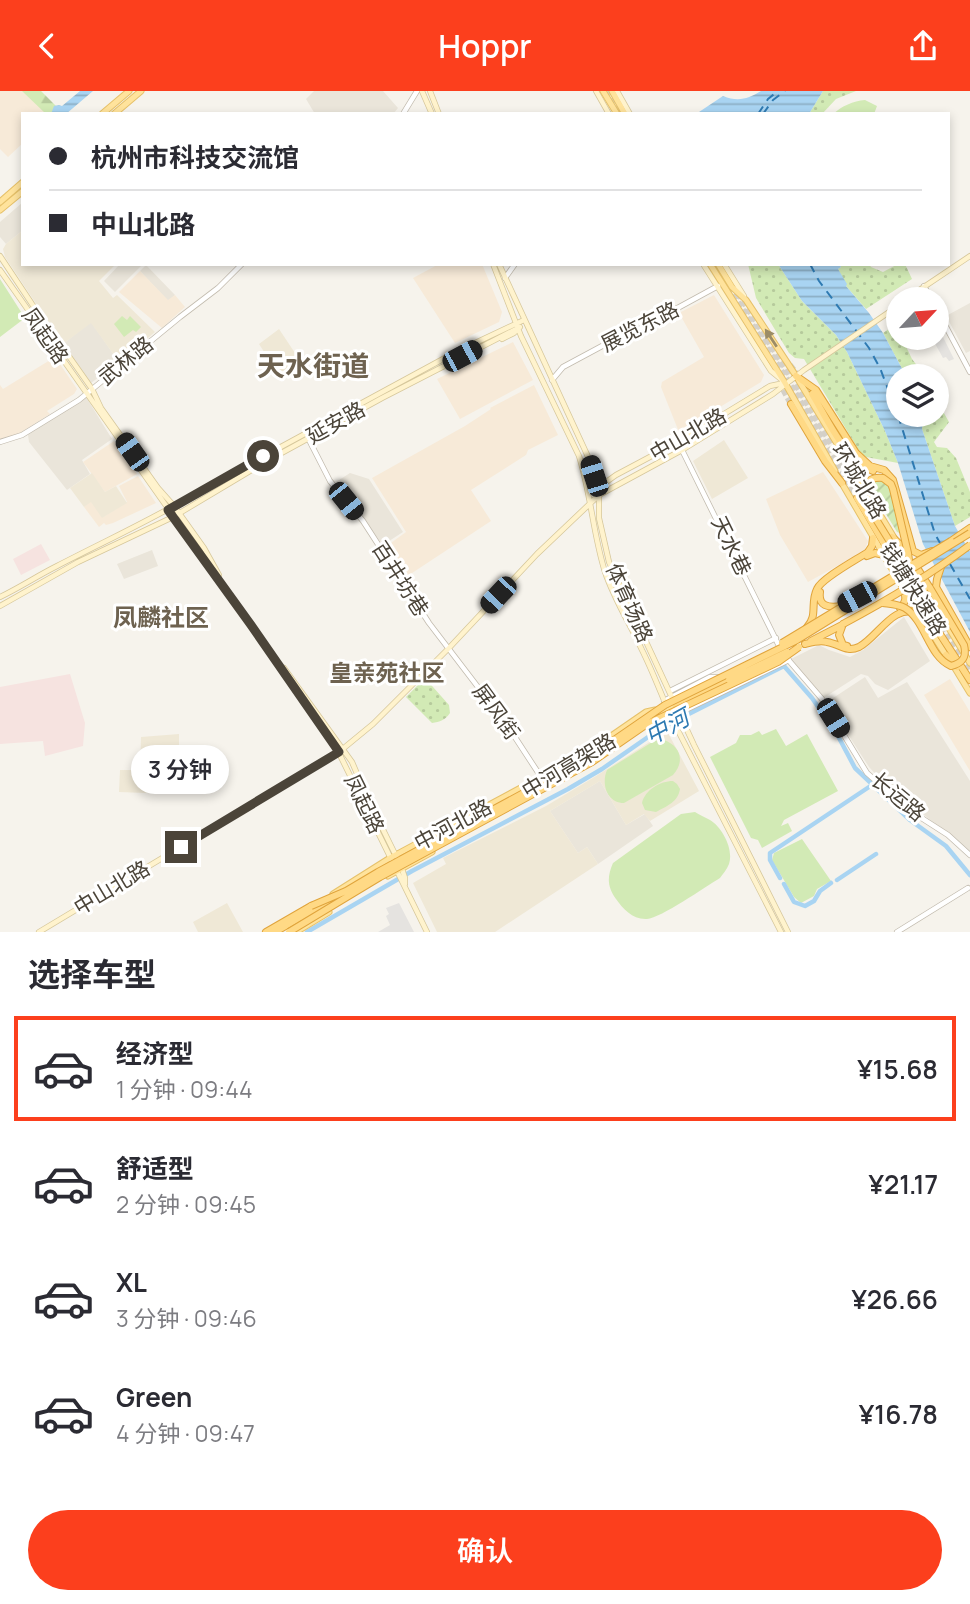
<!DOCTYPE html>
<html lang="zh">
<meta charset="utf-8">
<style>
body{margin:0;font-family:Manrope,"Noto Sans SC",sans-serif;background:#f2f2f3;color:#2b2b33;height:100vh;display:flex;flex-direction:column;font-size:26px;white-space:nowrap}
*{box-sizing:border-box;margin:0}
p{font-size:23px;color:#7c7c81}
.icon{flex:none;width:38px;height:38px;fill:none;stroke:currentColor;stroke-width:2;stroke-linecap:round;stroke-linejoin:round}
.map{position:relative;height:841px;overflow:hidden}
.drawer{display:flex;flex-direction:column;background:#fff;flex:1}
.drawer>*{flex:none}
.banner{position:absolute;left:21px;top:21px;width:929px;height:154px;border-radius:0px;box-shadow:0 4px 10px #0003;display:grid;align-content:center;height:154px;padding:0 28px;background:#fff}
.needle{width:46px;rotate:64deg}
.fabs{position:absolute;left:886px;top:196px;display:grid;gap:14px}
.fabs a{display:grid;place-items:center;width:63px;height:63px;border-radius:50%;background:#fff;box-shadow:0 4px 10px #0003;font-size:35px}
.end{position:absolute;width:32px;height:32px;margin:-16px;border:9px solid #4b4439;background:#fff;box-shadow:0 0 0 4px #fff}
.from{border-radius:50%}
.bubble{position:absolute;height:49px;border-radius:24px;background:#fff;box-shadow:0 4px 10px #0003;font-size:23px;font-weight:600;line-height:49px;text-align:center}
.car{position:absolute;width:21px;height:42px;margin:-21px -10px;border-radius:9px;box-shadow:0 0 5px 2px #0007;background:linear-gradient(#222 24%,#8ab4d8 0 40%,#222 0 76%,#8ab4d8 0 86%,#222 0)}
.banner b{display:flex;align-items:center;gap:24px;height:66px;font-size:26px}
.banner b+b{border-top:2px solid #e1e1e2}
.banner i{width:18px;height:18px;background:#2b2b33}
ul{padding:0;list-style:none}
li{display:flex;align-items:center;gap:21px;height:105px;margin:0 14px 10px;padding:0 14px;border:4px solid transparent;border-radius:0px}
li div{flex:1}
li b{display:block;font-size:26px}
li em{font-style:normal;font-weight:600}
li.selected{border-color:#fc3f1d}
li>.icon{width:63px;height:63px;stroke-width:1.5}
h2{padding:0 28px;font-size:32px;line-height:84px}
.action{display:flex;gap:14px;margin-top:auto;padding:14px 28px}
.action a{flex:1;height:80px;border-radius:42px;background:#fc3f1d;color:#fff;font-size:28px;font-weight:600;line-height:80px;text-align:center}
header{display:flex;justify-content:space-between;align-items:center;height:91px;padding:0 28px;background:#fc3f1d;color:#fff;font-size:32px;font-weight:600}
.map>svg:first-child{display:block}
</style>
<header><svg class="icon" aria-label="back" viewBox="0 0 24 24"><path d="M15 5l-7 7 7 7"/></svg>Hoppr<svg class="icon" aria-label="share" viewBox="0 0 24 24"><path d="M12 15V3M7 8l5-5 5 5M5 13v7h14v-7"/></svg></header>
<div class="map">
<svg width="970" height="841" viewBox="0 0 970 841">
<defs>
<pattern id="forest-firs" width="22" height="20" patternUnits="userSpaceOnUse" patternTransform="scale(1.75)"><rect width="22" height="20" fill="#d2eab5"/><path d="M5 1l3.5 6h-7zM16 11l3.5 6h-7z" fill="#b6ca9c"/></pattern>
<pattern id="park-dots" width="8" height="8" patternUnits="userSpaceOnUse" patternTransform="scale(1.75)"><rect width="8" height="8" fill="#d2eab5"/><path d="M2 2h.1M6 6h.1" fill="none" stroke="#b6ca9c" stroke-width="1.8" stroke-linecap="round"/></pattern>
<pattern id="garden-furrows" width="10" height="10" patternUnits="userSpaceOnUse" patternTransform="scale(1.75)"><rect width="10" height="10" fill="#d2eab5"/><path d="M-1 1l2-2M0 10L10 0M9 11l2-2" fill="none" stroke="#b6ca9c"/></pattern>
<pattern id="water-rules" width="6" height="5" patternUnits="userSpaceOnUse" patternTransform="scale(1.75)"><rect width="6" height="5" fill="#a9d4f2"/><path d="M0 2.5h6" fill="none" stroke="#8caec5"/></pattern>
</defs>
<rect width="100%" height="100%" fill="#f6f3ec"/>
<path fill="#eae5da" d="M 314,0 L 383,0 L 398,17 L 393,23 L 315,23 L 306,8 Z
M 23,111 L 23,139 L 6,153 L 0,146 L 0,131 Z
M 120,173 L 143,173 L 115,201 L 104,190 Z
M 146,174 L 175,204 L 168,210 L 140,180 Z
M 970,212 L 970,260 L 966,262 L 946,225 Z
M 91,231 L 119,271 L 91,292 L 63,253 Z
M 86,306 L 112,348 L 82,369 L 90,383 L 67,399 L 29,351 L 28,344 L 30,341 Z
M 350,382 L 369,388 L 403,441 L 383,454 L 336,391 Z
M 152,459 L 158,475 L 124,488 L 117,473 Z
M 904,526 L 930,570 L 888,599 L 875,593 L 868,585 L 861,583 L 822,608 L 789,569 L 819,554 L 829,559 L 850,566 L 863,559 Z
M 865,586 L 878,607 L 907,591 L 970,690 L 970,761 L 882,690 L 869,676 L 827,611 Z
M 600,690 L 626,734 L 645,723 L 653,735 L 598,773 L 587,756 L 578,762 L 550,720 Z"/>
<path fill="#f7ead8" d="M 0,0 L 41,0 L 53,23 L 23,23 L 23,52 L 8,66 L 0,58 Z
M 439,173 L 482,173 L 502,221 L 499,231 L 455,252 L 413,187 Z
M 140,180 L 168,209 L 175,204 L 185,216 L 162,237 L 119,201 Z
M 714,204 L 764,284 L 761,291 L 679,341 L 661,296 L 662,291 L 704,266 L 679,222 Z
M 513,251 L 533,289 L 460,328 L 437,288 Z
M 55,266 L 77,298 L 74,303 L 47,320 L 50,323 L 20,342 L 0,352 L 0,294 L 3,298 Z
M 534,294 L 558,344 L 528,359 L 526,364 L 471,399 L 491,430 L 406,486 L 384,457 L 406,441 L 372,387 L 465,335 L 491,318 L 490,317 Z
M 114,350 L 137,383 L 105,401 L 83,371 Z
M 823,381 L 868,450 L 865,458 L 859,463 L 808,491 L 780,444 L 766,408 Z
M 138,385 L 156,412 L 113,432 L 106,434 L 104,432 L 99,436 L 84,416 L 91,410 L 103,426 L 127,411 L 119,395 Z
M 950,588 L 970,621 L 970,680 L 924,604 Z"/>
<path fill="#efe8d6" d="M 23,139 L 23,173 L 116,173 L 99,190 L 113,207 L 117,204 L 155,241 L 119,271 L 91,232 L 63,253 L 5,166 L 3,158 L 6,153 Z
M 279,238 L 301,271 L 281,287 L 259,253 Z
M 724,349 L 748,387 L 712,408 L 693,370 Z
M 92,382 L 105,401 L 116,395 L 127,412 L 102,427 L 91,411 L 84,416 L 70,397 Z
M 667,640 L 699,700 L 650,730 L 644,723 L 626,734 L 600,690 L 550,720 L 578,762 L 587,756 L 598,773 L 495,841 L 437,841 L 413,792 L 446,773 L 443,767 L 546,715 L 596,685 Z
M 179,643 L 179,668 L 187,693 L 145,702 L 119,701 L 120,679 L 140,679 L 141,646 Z
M 227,812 L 243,841 L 198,841 L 193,831 Z"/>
<path fill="#f6e3e0" d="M 41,453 L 50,469 L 21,484 L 13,468 Z
M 70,583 L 85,632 L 83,655 L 45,665 L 43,650 L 0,653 L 0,596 Z"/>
<path fill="#d2eab5" d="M 865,9 L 877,15 L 874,23 L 833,23 C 842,15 853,10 865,9 Z
M 0,188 L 25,227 L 0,246 Z
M 122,225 L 127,229 L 130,225 L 141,236 L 136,241 L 133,239 L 124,246 L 114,233 Z
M 776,638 L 786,655 L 807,643 L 838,700 L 784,729 L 781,735 L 788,732 L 792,740 L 762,757 L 758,749 L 751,747 L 710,666 L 736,652 L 740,644 L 751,644 L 759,640 L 762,644 Z
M 664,649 C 681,655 685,671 673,684 L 624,712 C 607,712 601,693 607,679 L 654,650 Z
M 673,690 L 677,693 L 680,698 C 678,711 667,715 656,721 L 645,719 L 642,712 C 645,699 660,690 673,690 Z
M 695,721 C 699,724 705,726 710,729 C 722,736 734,758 729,773 C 727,778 723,783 720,787 C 705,796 661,827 647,828 C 633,829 623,818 616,808 C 607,795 607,786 613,772 L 681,723 Z
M 802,748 L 831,790 L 817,798 L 814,805 L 801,812 L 794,806 L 772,769 L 774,762 Z"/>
<path fill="url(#forest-firs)" d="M 22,0 L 41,0 L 58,17 L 53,23 L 46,23 Z"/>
<path fill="url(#park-dots)" d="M 823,0 L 856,0 L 836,8 L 822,23 L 809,23 Z
M 748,173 L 778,173 L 802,210 L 836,244 L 847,261 L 885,340 L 898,372 L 866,366 L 861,363 L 804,268 L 795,267 L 789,262 L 756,207 Z
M 839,173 L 869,173 L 871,176 L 883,181 L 898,173 L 905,173 L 912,188 L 866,218 L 846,195 L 838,178 L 841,176 Z
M 896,233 L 898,237 L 898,247 L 902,247 L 912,268 L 925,285 L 906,285 L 883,242 Z
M 936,308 L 949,331 L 934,351 L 937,356 L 947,357 L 956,367 L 970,401 L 970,426 L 955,435 L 922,338 L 924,324 L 936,324 Z
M 425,587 L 449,614 L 450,622 C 445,629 440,631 432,632 L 406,606 Z"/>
<path fill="url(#garden-furrows)" d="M 877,385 L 889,394 L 902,443 L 897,441 L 869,395 L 869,390 Z"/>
<path fill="#e5e3e0" d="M 936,232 L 954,268 L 949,270 L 946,266 L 943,267 L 933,249 L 929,250 L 925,247 L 936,247 Z
M 399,812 L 414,841 L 378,841 L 390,834 L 386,825 L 389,823 L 386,817 Z"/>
<path fill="url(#water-rules)" d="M 80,0 L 93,0 L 66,23 L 51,23 L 54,15 L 59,14 L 62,15 Z
M 761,0 L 823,0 L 809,23 L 696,23 L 723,5 C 738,11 748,8 761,0 Z
M 778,173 L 839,173 L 841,176 L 838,178 L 847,193 L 846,195 L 869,222 L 883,242 L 906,285 L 898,285 L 898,324 L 924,324 L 922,338 L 955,435 L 970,461 L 970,541 L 923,453 L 898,372 L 885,340 L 847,261 L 836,244 L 802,210 Z"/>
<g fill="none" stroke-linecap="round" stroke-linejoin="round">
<path stroke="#a9d4f2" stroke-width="4.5" d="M 780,787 L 770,769 L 770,762 L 872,694
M 837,789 L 876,763
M 784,793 L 794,811 L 805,815 L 814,810 L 820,800 L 831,792
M 307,841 L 412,780 L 568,698 L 602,678 L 661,637 L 784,575 L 812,607 L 838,645 L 855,677 L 910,729 L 946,755 L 970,784"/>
<path stroke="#2e7ab2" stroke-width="2" stroke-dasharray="9 7" stroke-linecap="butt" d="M 758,23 L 768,8 L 778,0
M 763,23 L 773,9 L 785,0
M 810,173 L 819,190 L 869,257 L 880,277 L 897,322
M 898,324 L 935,443 L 940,452
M 950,473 L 970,508"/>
<path stroke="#d4d0c8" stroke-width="6" stroke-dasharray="6 3" stroke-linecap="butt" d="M 606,0 L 620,23
M 714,173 L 796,303 L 857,407
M 738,202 L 799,299 L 866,411
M 790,274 L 812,303
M 779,291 L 791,313
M 927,513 L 970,579"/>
<g stroke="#c2bbae" stroke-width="6">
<path id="tertiary" d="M 403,23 L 417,0
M 505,187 L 515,173
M 924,195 L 931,208
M 936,217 L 970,281
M 552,289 L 563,276 L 617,247 L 639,238 L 718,195
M 308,347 L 330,390 L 363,430 L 429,532 L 507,634 L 541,686
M 0,351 L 22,344 L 79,309 L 180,226 L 218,197 L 242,173
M 682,359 L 780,557
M 785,565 L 822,608 L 867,682 L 909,719 L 948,744 L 970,764
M 670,600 L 776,547
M 664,610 L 710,586 L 720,586
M 671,626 L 789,569
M 897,841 L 968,797"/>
</g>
<g stroke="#d6c79b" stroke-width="6">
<path id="secondary" d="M 422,0 L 432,23
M 430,0 L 439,23
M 596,0 L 609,23
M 617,0 L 630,23
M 0,165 L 32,213 L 92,298 L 101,317 L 158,397 L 174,415 L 204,457 L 219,484
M 493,173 L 521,245 L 579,365 C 591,403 593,443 605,481 C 614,508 630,533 642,559 C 651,577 658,595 666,614
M 499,173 L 590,370 L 597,392 L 599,404 L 599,427 L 609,471 L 694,654 L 788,841
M 703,173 L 771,280 L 782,289
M 724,173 L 744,205
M 0,179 L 336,656 L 427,841
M 906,208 L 970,165
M 502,248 L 514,242 L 518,238
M 599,403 L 602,394 L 616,384 L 678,351 L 770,295 L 784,292
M 0,506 C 19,497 37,485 57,475 C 107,449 158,426 205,397 L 456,261 L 524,229
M 0,515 L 78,471 L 173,426 L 265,371 L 382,307 L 520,236
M 284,577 L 352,671 L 367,706 L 397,767
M 669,622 L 781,841
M 401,775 L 405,787 L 405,793
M 39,841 L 339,661 L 373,633 L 449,557 L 537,463 L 599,404 L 682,359 L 773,303 L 804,279 L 898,215"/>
</g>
<g stroke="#e6c16a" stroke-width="7">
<path id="primary" d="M 603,0 L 617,23
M 612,0 L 625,23
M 102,23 L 129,0
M 114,23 L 141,0
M 0,111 L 23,91
M 0,119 L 23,100
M 710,173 L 785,292 L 835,380
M 718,173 L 732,196 L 746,209 L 796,285 L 970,572
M 840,389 L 903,497 L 947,566
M 953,574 L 970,602
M 652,628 L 676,615
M 388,785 L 432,761
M 333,803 L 390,767 L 588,661 L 646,621 L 655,619
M 296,841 L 329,821"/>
</g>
<g stroke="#e0a43c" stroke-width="8">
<path id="trunk" d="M 796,285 L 816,299 L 856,362 L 870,375 L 884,379 L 893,389 L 913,460 L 921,464 L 932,460
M 812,303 C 827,327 845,370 873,380
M 791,313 L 825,370 L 842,392
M 849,364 L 857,385
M 857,407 L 915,505 L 970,589
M 892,446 L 907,460
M 951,450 L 970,437
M 867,465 L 875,462 L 884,464
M 900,467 L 927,510 L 941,526
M 914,472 L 930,497
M 941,476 L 937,488 L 936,496 L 970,556
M 820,501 C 818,515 828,517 841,515
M 900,517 C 907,510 906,506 903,497
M 843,533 L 839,544 L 843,554 L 847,555
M 807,536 C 818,525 810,512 817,498 C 822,487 856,469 868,461 L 872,455 L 873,447
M 811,550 L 842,534
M 805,553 C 813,551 820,549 827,551 C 840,553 846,562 859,556 C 879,545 893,512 919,522
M 946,564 L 957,576
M 676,615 L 729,589
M 266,841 L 311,815
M 275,841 L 329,810"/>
</g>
<use href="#tertiary" stroke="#fff" stroke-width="4.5"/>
<use href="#secondary" stroke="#fff3cd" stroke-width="4.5"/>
<use href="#primary" stroke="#ffe39c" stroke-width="5"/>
<use href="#trunk" stroke="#ffd985" stroke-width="6"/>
<g stroke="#e0a43c" stroke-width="8" stroke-linecap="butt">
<path id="trunk-bridge" d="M 900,467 L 866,412 C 861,398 866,385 883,387 L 891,393 L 893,398 L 908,462 L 909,469 L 906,476
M 883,512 C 891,513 898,513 905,517 C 926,530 928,565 951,575 C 963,572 967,566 964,554 L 930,497
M 843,533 C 888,509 930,484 970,454
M 782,552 L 951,450
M 729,589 L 787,561
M 311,815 L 346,800 L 378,781 L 588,667 L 665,614 L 797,549 L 970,442
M 289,841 L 380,786 L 592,671 L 647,633 L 778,571 L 799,556"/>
</g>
<use href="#trunk-bridge" stroke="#ffd985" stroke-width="6"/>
</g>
<defs><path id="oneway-solid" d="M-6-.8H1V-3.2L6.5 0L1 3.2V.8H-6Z" transform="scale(1.75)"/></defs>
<use fill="#9c8c66" href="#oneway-solid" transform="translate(771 247) rotate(-123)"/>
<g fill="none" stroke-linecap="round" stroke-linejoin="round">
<path stroke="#4b4439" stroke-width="9" d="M 181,756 L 339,661 L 251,534 L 168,419 L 263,365"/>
</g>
<g text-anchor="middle" stroke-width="6" stroke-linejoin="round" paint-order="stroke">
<g font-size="21" fill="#4b4439" stroke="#fff">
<text transform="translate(640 236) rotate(-27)" y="7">展览东路</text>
<text transform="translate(45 245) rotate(55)" y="7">凤起路</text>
<text transform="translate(126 270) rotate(-39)" y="7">武林路</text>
<text transform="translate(336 332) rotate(-29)" y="7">延安路</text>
<text transform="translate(688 344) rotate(-30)" y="7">中山北路</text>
<text transform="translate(859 390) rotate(59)" y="7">环城北路</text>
<text transform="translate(731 455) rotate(64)" y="7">天水巷</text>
<text transform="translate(400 488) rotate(57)" y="7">百井坊巷</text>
<text transform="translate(913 498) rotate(58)" y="7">钱塘快速路</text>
<text transform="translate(629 512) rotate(66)" y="7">体育场路</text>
<text transform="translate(496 621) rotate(54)" y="7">屏风街</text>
<text transform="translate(569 675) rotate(-31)" y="7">中河高架路</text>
<text transform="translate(898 706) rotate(40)" y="7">长运路</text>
<text transform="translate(364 713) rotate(64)" y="7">凤起路</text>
<text transform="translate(453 734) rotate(-28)" y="7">中河北路</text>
<text transform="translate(112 797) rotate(-31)" y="7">中山北路</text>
</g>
<g font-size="23" font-weight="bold" fill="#6e6250" stroke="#fff">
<text x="387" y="590">皇亲苑社区</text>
</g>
<g font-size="23" font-style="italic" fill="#2e7ab2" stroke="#fff">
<text transform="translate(667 636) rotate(-29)" y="8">中河</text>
</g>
<g font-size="24" font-weight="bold" fill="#6e6250" stroke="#fff">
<text x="161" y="535">凤麟社区</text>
</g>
<g font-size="28" font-weight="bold" fill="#6e6250" stroke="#fff">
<text x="313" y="285">天水街道</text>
</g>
</g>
</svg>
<div class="fabs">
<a><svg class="needle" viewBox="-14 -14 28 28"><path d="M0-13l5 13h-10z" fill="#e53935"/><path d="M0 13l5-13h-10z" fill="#7c7c81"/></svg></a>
<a><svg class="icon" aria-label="layers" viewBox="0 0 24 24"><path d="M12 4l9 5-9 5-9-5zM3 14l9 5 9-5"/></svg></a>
</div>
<i class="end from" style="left:263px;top:365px"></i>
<i class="end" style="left:181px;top:756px"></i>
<div class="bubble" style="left:131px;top:654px;width:98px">3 分钟</div>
<i class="car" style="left:462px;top:265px;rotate:62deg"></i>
<i class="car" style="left:132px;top:361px;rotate:325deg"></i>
<i class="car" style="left:594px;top:385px;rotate:342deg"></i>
<i class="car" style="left:346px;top:410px;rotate:141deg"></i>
<i class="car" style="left:498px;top:504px;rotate:223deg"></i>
<i class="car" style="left:857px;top:506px;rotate:242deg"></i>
<i class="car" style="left:833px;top:627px;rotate:148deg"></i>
<div class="banner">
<b><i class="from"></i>杭州市科技交流馆</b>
<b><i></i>中山北路</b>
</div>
</div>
<section class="drawer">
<h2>选择车型</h2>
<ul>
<li class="selected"><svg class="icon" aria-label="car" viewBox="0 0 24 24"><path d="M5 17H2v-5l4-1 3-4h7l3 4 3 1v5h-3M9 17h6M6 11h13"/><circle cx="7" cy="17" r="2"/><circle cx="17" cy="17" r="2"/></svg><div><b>经济型</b><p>1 分钟 · 09:44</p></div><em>¥15.68</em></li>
<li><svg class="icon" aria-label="car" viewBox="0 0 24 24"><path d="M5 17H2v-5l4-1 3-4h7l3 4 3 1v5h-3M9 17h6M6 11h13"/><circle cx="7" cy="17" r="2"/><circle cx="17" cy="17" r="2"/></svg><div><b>舒适型</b><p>2 分钟 · 09:45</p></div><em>¥21.17</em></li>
<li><svg class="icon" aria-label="car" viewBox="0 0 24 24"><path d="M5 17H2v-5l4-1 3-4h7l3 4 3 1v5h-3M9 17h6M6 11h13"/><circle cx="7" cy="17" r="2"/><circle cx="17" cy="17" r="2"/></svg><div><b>XL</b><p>3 分钟 · 09:46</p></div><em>¥26.66</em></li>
<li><svg class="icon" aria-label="car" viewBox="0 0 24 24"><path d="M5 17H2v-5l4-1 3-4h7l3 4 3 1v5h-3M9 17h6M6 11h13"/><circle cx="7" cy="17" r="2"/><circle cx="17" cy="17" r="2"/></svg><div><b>Green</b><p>4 分钟 · 09:47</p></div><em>¥16.78</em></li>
</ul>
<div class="action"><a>确认</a></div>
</section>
